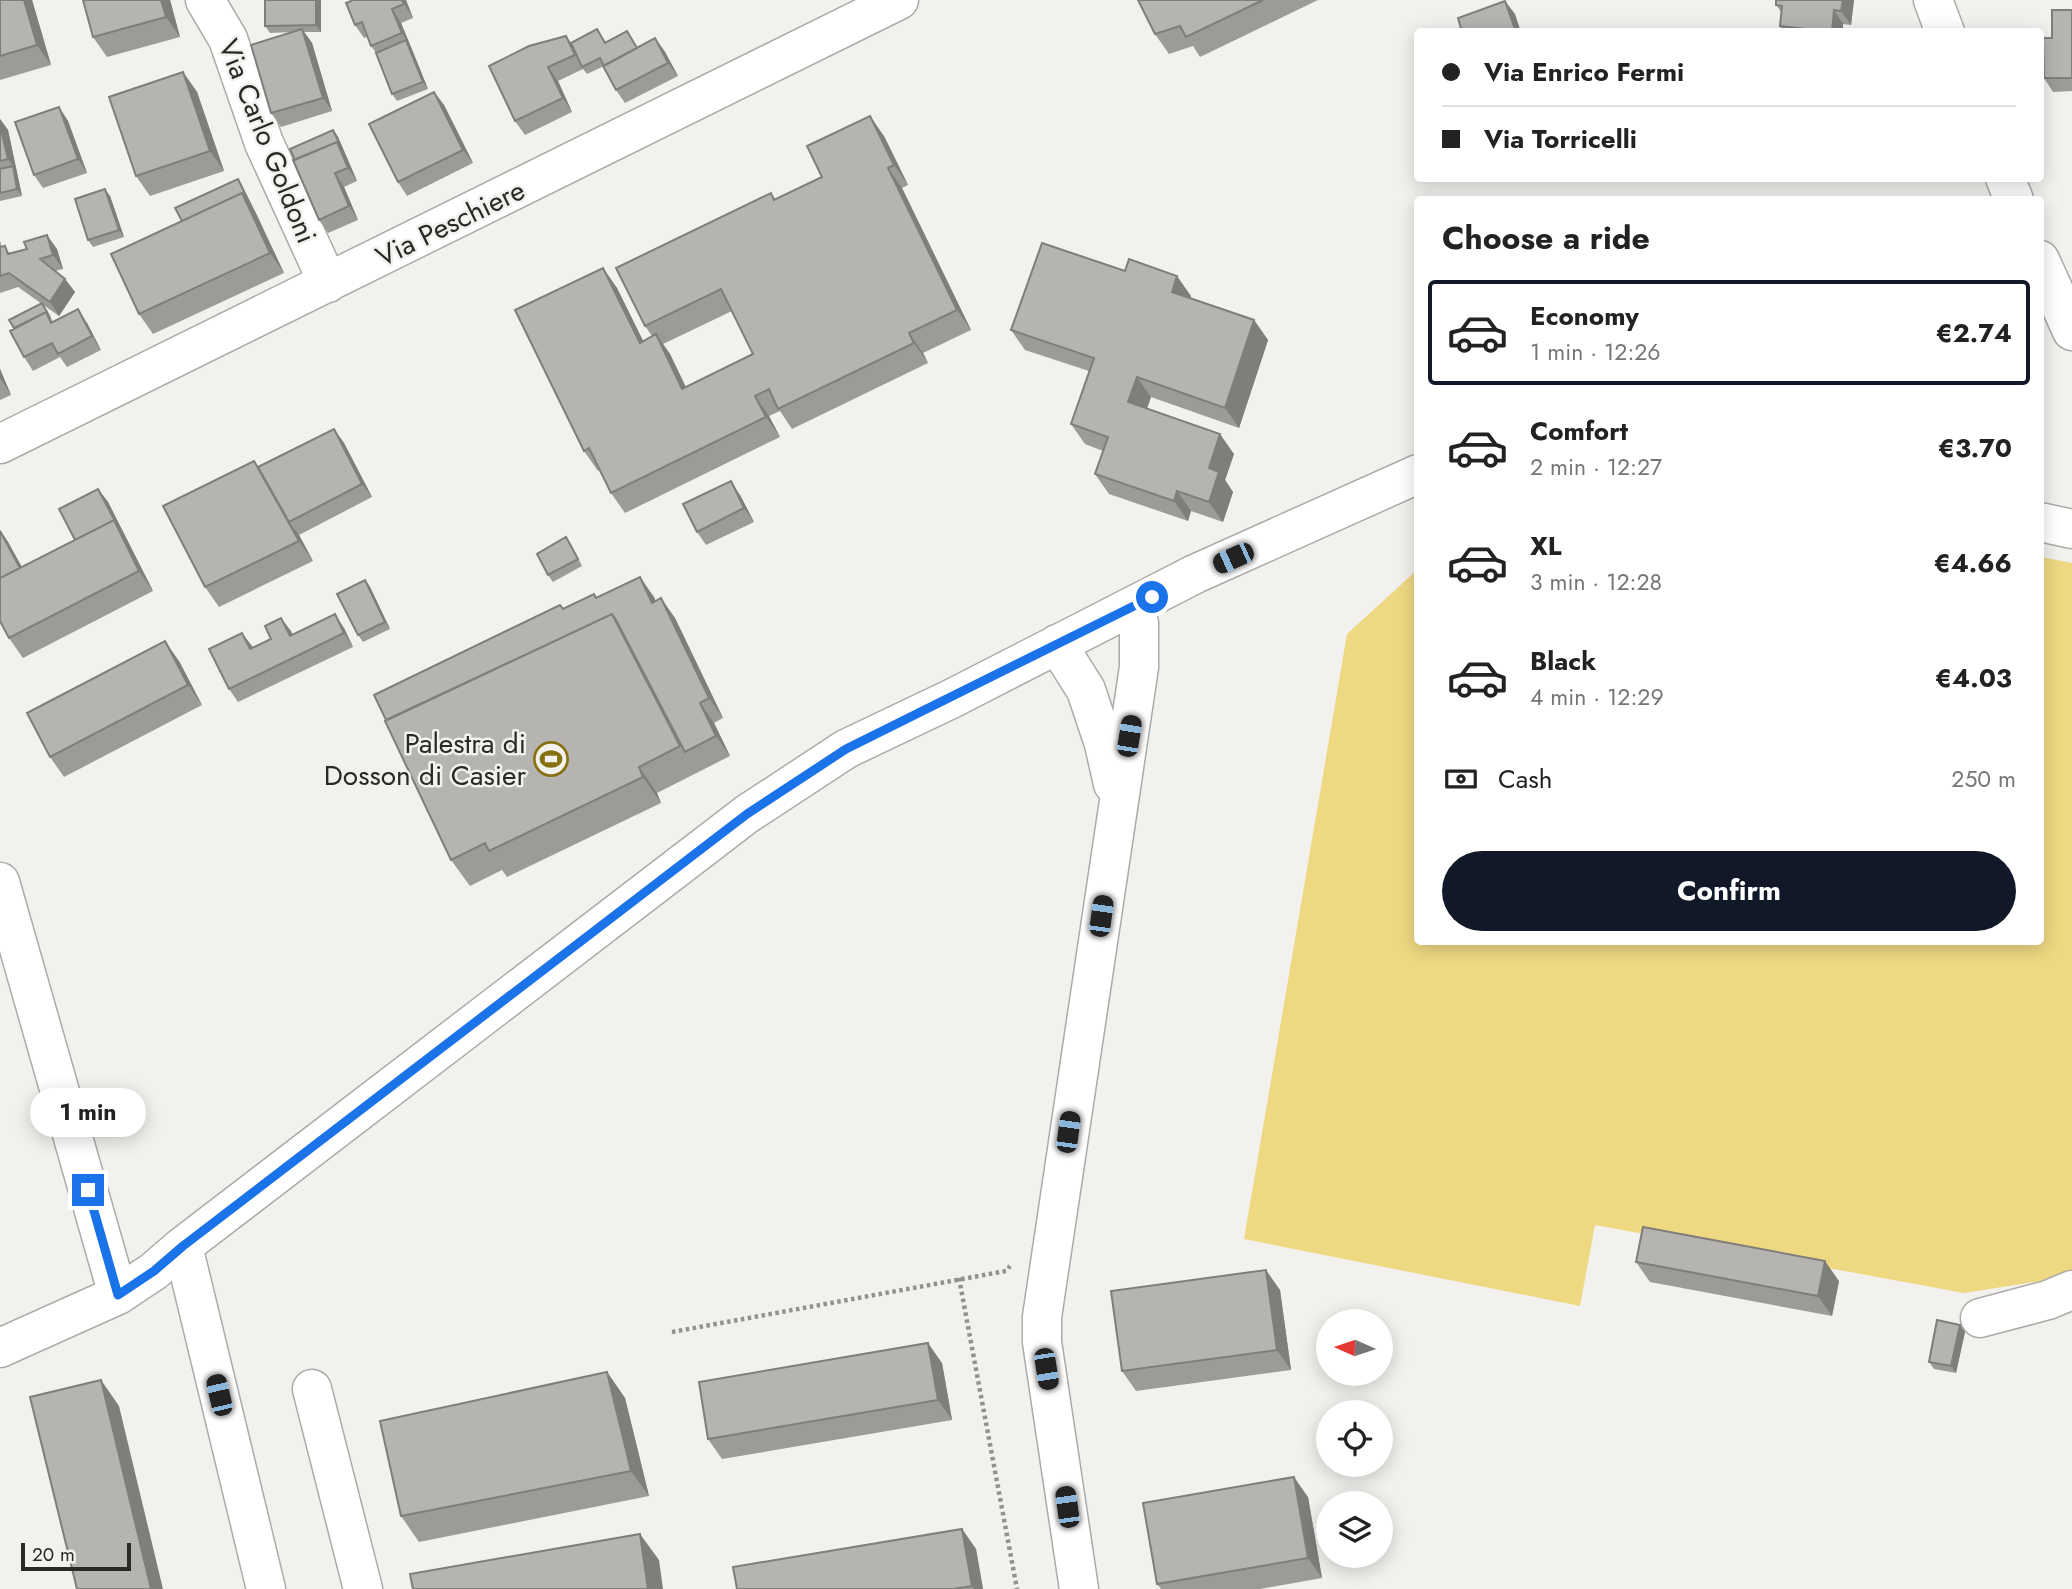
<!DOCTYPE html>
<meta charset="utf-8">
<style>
body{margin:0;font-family:Jost,sans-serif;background:#f6f6f6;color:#222;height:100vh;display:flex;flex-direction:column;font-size:26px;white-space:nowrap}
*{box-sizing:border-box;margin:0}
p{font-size:23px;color:#767676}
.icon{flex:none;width:38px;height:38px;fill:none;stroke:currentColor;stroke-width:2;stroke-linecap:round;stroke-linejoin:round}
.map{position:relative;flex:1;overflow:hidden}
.details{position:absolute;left:1414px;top:196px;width:630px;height:749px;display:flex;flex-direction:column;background:#fff;border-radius:7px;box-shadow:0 4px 18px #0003}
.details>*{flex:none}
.guide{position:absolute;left:1414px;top:28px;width:630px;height:154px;border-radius:7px;box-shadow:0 4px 18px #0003;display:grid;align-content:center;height:154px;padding:0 28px;background:#fff}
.needle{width:46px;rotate:273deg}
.fabs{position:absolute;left:1316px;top:1309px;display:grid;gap:14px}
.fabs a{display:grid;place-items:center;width:77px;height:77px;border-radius:50%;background:#fff;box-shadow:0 4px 18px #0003;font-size:35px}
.scale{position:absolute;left:21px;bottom:18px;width:110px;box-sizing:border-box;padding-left:7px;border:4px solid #292927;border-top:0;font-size:19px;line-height:24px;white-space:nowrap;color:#292927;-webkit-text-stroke:5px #f2f1ed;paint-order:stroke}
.end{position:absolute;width:32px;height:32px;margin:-16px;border:9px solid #1a73e8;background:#fff;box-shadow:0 0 0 4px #fff}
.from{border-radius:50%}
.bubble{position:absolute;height:49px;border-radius:24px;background:#fff;box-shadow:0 4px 18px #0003;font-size:23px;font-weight:700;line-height:49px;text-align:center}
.car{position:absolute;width:21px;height:42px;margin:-21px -10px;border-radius:9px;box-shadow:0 0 5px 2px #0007;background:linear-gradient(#222 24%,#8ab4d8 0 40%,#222 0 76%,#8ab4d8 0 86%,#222 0)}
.guide b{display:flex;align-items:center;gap:24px;height:66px;font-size:26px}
.guide b+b{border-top:2px solid #e0e0e0}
.guide i{width:18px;height:18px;background:#222}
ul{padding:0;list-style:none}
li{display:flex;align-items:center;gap:21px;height:105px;margin:0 14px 10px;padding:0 14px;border:4px solid transparent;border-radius:7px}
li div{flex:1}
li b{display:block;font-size:26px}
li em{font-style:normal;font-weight:700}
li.current{border-color:#111827}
li>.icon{width:63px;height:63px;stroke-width:1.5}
h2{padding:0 28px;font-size:32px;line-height:84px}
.pay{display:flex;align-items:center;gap:18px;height:77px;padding:0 28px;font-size:26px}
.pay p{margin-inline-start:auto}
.button{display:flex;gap:14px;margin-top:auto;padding:14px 28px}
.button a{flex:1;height:80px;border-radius:42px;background:#111827;color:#fff;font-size:28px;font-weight:700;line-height:80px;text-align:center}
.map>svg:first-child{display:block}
</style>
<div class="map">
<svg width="2072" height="1589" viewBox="0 0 2072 1589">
<rect width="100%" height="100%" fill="#f2f1ed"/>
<path fill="#eed882" d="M 2041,557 L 2072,563 L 2072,1276 L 1964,1293 L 1595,1225 L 1580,1306 L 1244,1239 L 1347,634 L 1417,570 L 1418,942 L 2040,942 Z"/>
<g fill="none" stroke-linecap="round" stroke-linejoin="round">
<g stroke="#acaba7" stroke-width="41">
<path id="minor" d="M 205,0 L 228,39 L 264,143 L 328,283
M 1933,0 L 1945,32
M 2005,178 L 2014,200
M 2040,260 L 2072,331
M 0,444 L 899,0
M 2040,522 L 2072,529
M 1057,644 L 1086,690 L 1104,744 L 1113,784
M 0,882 L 118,1295
M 183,1246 L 266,1589
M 1980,1318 L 2048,1300 L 2072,1290
M 0,1348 L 118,1295 L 154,1271 L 183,1246 L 747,814 L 846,749 L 951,699 L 1195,574 L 1418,474
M 312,1389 L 363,1589
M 1079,1589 L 1042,1342 L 1042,1317 L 1139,667 L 1139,623 L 1131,608"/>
</g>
<path stroke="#91918e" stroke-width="4.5" stroke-dasharray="3.5 3.5" stroke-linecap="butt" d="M 959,1278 L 1017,1589
M 672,1332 L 1006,1271 L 1010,1266"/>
<use href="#minor" stroke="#fff" stroke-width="38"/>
</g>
<path fill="#9c9b97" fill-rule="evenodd" d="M 0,0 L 32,0 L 51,65 L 0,80 Z
M 170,0 L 180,37 L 107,57 L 93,37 Z
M 321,0 L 321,32 L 304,32 L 312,43 L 332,111 L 281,127 L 271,113 L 292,32 L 270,33 L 265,26 Z
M 406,0 L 413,18 L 401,23 L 428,89 L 397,101 L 392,94 L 376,53 L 371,46 L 367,37 L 364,38 L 355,25 Z
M 1138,0 L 1318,0 L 1200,57 L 1193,46 L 1169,54 L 1155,34 Z
M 1854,0 L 1851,25 L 1843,24 L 1843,32 L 1784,32 L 1780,26 L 1782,13 L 1776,5 Z
M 2072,10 L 2072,91 L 2053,92 L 2044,78 L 2052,38 Z
M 597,29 L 606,43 L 627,31 L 637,48 L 655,38 L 665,52 L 678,76 L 625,103 L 616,90 L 604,66 L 587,74 L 583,69 L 558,81 L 572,112 L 525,135 L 515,121 L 566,36 L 571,43 Z
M 183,72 L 197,92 L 224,171 L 150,196 L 136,176 Z
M 434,92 L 444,105 L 473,163 L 407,196 L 398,182 Z
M 59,107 L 68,121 L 87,173 L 43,188 L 34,175 Z
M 0,119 L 8,130 L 22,196 L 0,201 Z
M 333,130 L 338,137 L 357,181 L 344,187 L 358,220 L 328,233 L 319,220 Z
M 884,136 L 908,185 L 902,188 L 971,330 L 923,353 L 928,363 L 792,429 L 780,411 L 769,416 L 780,437 L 625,513 L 611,493 L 600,470 L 598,471 L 584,451 L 603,268 L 617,288 L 643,341 L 652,336 L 645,326 L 771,193 L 775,200 L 822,177 ZM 732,311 L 753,354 L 686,387 L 670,354 L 663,344 Z
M 242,186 L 284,273 L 153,334 L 139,314 L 182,221 Z
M 110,196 L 124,237 L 93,247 L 88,240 Z
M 0,241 L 2,247 L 10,253 L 57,249 L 63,269 L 55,271 L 65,279 L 75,292 L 59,316 L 18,287 L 0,293 Z
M 1125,271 L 1191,296 L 1191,298 L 1254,320 L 1268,340 L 1239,428 L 1151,397 L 1147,409 L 1234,454 L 1225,480 L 1233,492 L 1223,522 L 1191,511 L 1188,521 L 1109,494 L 1095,474 L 1103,451 L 1085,444 L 1071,424 L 1089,371 L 1025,350 L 1011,330 Z
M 47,310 L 53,322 L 87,323 L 101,350 L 67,367 L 60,357 L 33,371 L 24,357 Z
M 0,369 L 11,395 L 0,400 Z
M 334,429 L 344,443 L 372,497 L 299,535 L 313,561 L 219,607 L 205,587 L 258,467 Z
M 98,489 L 108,502 L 153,591 L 23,658 L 9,638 L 0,530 L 8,542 L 22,567 L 75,540 Z
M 740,495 L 754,522 L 706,545 L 697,532 Z
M 571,544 L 582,566 L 553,582 L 548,575 Z
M 365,580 L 370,587 L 390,629 L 363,642 L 358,635 Z
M 654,597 L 655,601 L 675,618 L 723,718 L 714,723 L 730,756 L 657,793 L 661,803 L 507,877 L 502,870 L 470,886 L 451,860 L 596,598 Z
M 344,628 L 353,647 L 238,702 L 229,689 L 252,648 L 291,631 L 292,635 Z
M 179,661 L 202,705 L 64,777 L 50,757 Z
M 1636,1262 L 1839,1281 L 1832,1316 L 1650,1282 Z
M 1280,1290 L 1291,1370 L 1136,1391 L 1122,1371 Z
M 1960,1325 L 1965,1332 L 1956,1373 L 1934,1369 L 1929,1362 Z
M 942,1363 L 952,1420 L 722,1459 L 708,1439 Z
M 607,1372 L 625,1398 L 649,1496 L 419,1542 L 401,1516 Z
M 1308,1497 L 1322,1578 L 1260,1589 L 1161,1589 L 1157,1584 Z
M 962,1529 L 976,1549 L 983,1589 L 737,1589 Z"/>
<path fill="#7f7e7b" d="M 24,0 L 32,0 L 51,65 L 37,45 Z
M 161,0 L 170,0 L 180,37 L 166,17 Z
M 316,0 L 321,0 L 321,32 L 316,25 Z
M 402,0 L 406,0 L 413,18 L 404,4 Z
M 1843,0 L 1854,0 L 1851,25 L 1841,11 Z
M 1505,1 L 1515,14 L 1521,32 L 1516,32 Z
M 392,9 L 401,23 L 411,47 L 402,33 Z
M 1834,10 L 1843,24 L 1843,32 L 1832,32 Z
M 302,29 L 312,43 L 332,111 L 323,98 Z
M 655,38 L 665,52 L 678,76 L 668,63 Z
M 406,40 L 411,47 L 428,89 L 423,82 Z
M 548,67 L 558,81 L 572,112 L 563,98 Z
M 183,72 L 197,92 L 224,171 L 210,151 Z
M 434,92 L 444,105 L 473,163 L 463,150 Z
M 59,107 L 68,121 L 87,173 L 78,159 Z
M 870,116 L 884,136 L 908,185 L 894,165 Z
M 0,119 L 8,130 L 22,196 L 17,189 L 13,166 L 8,159 L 0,125 Z
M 333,130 L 338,137 L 357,181 L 348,168 Z
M 888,168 L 902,188 L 971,330 L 957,310 Z
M 335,173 L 344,187 L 358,220 L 349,206 Z
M 238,179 L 242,186 L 256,213 L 284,273 L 270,253 L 242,193 Z
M 105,189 L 110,196 L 124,237 L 119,230 Z
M 47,235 L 57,249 L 63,269 L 53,255 Z
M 603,268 L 617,288 L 654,363 L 640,343 Z
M 1177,276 L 1191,296 L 1186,312 L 1172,292 Z
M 65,279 L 75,292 L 59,316 L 50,302 Z
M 78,309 L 87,323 L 101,350 L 92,336 Z
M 1254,320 L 1268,340 L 1239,428 L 1225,408 Z
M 909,333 L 923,353 L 928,363 L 914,343 Z
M 656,334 L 670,354 L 696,409 L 682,389 Z
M 0,369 L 11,395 L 0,378 Z
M 1137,377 L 1151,397 L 1142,422 L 1128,402 Z
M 755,396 L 769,416 L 780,437 L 766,417 Z
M 334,429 L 344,443 L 372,497 L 362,484 Z
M 1220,434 L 1234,454 L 1225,480 L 1233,492 L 1223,522 L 1209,502 L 1209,468 Z
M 254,461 L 268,481 L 289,522 L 299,535 L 313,561 L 299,541 Z
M 731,481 L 740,495 L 754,522 L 744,508 Z
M 98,489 L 108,502 L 153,591 L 139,571 Z
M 1177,491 L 1191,511 L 1188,521 L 1174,501 Z
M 0,530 L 8,542 L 33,588 L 23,575 Z
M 640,577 L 654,597 L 666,623 L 652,603 Z
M 365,580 L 370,587 L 390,629 L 385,622 Z
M 661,598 L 675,618 L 723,718 L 709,698 Z
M 335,614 L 344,628 L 353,647 L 344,633 Z
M 281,618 L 291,631 L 300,649 L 290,636 Z
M 242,633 L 252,646 L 259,663 L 250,649 Z
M 165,641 L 179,661 L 202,705 L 188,685 Z
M 700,703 L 714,723 L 730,756 L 716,736 Z
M 639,767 L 657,793 L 661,803 L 643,777 Z
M 1825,1261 L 1839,1281 L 1832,1316 L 1818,1296 Z
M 1266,1270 L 1280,1290 L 1291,1370 L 1277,1350 Z
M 1960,1325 L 1965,1332 L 1956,1373 L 1951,1366 Z
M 928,1343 L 942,1363 L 952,1420 L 938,1400 Z
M 607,1372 L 625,1398 L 649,1496 L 631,1471 Z
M 101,1380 L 119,1406 L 163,1589 L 151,1589 Z
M 1294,1477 L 1308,1497 L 1322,1578 L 1308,1558 Z
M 962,1529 L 976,1549 L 983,1589 L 974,1589 L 972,1586 Z
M 640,1534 L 659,1560 L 663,1589 L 648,1589 Z"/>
<path fill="#b5b4b0" stroke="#7f7e7b" stroke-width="2" d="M 0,0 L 24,0 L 37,45 L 0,56 Z
M 83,0 L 161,0 L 166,17 L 93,37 Z
M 265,0 L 316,0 L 316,25 L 265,26 Z
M 351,0 L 402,0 L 404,4 L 392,9 L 402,33 L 371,46 L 362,22 L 355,25 L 346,3 L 351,1 Z
M 1138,0 L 1263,0 L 1186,37 L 1180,26 L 1155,34 Z
M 1776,0 L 1843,0 L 1841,11 L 1834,10 L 1832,32 L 1780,26 L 1782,6 L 1776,5 Z
M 1505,1 L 1516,32 L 1462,32 L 1458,18 Z
M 2052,10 L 2072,10 L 2072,78 L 2044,78 L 2043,38 L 2052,38 Z
M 302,29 L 323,98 L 271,113 L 251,45 Z
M 597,29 L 605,43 L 627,31 L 637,48 L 604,66 L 600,58 L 582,67 L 571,43 Z
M 566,36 L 575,55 L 548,67 L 563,98 L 515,121 L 489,66 L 529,46 Z
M 655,38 L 668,63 L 616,90 L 603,66 Z
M 406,40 L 423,82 L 392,94 L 376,53 Z
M 183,72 L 210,151 L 136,176 L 109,97 Z
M 434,92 L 463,150 L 398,182 L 369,124 Z
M 59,107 L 78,159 L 34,175 L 15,122 Z
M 870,116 L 894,165 L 888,168 L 957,310 L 909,333 L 914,343 L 778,409 L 769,389 L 755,396 L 766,417 L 611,493 L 589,448 L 584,451 L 515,310 L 603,268 L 640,343 L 656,334 L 682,389 L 753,354 L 721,289 L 645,326 L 616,268 L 771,193 L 774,200 L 822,177 L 807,146 Z
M 0,125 L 8,159 L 0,161 Z
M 333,130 L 342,149 L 337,142 L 295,160 L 290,149 Z
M 337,142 L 348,168 L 335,173 L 349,206 L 319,220 L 293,160 Z
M 13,166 L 17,189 L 0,193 L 0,169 Z
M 238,179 L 251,206 L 242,193 L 182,221 L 175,208 Z
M 105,189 L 119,230 L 88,240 L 75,199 Z
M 242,193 L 270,253 L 139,314 L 111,254 Z
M 47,235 L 53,255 L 40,259 L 65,279 L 50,302 L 9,273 L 0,276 L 0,247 L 5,246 L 8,254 L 27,249 L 24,242 Z
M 1042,243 L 1125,271 L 1129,259 L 1177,276 L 1172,292 L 1254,320 L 1225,408 L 1137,377 L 1128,402 L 1220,434 L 1209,468 L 1219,472 L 1209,502 L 1177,491 L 1174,501 L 1095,474 L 1108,437 L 1071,424 L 1094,358 L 1011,330 Z
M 42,303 L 50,318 L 46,312 L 14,328 L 9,320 Z
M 78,309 L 92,336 L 58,354 L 52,343 L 24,357 L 10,331 L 46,312 L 51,323 Z
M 334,429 L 362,484 L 289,522 L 258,467 Z
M 254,461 L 299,541 L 205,587 L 163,506 Z
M 731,481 L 744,508 L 697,532 L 683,504 Z
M 98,489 L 118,527 L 114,520 L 75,540 L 59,509 Z
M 114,520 L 139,571 L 9,638 L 0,621 L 0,578 Z
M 0,531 L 20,568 L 0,578 Z
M 566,537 L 578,559 L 548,575 L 537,554 Z
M 640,577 L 652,603 L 661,598 L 709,698 L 700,703 L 716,736 L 685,752 L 616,620 L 612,614 L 386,720 L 374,695 L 560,605 L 563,609 L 594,594 L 596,598 Z
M 365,580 L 385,622 L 358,635 L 337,594 Z
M 335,614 L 344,633 L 229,689 L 209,649 L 242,633 L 250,649 L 271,639 L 265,626 L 281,618 L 290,636 Z
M 612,614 L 680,746 L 639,767 L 643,777 L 489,851 L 485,843 L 451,860 L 385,721 Z
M 165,641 L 188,685 L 50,757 L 27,713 Z
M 1643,1227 L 1825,1261 L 1818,1296 L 1636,1262 Z
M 1266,1270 L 1277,1350 L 1122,1371 L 1111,1291 Z
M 1937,1320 L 1960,1325 L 1951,1366 L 1929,1362 Z
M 928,1343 L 938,1400 L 708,1439 L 699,1382 Z
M 607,1372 L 631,1471 L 401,1516 L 380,1421 Z
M 101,1380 L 151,1589 L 77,1589 L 30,1397 Z
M 1294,1477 L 1308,1558 L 1157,1584 L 1143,1503 Z
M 962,1529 L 972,1586 L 953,1589 L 737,1589 L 733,1567 Z
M 640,1534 L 648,1589 L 413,1589 L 410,1574 Z"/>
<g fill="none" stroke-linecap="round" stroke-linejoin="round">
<path stroke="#1a73e8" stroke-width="9" d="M 88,1190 L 118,1295 L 154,1271 L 183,1246 L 747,814 L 846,749 L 1152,597"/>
</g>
<defs>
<g id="stadium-ring" transform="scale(1.75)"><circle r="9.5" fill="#f2f1ed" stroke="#867112" stroke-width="1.5"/><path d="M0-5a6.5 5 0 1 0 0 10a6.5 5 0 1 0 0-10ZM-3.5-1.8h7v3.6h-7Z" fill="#867112"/></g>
</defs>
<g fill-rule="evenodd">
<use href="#stadium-ring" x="551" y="759"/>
</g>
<g text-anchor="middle" stroke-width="5" stroke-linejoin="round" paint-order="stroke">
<g font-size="28" fill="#292927" stroke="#f2f1ed">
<text transform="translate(268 141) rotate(68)" y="10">Via Carlo Goldoni</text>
<text transform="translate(450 223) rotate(-26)" y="10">Via Peschiere</text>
</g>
<g font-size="28" fill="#292927" stroke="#f2f1ed" text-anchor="end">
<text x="526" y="753">Palestra di<tspan x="526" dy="32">Dosson di Casier</tspan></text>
</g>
</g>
</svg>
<div class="fabs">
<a><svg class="needle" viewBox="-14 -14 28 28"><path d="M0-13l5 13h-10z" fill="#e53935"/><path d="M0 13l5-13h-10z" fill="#767676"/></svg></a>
<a><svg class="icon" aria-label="locate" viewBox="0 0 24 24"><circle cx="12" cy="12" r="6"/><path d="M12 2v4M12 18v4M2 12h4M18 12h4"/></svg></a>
<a><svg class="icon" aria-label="layers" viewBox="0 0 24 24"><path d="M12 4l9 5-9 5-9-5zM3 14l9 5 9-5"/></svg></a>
</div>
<div class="scale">20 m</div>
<i class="end from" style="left:1152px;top:597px"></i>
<i class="end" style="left:88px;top:1190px"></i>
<div class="bubble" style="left:30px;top:1088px;width:116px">1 min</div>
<i class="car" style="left:1233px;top:558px;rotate:246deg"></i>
<i class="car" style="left:1129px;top:736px;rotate:9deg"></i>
<i class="car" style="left:1101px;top:916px;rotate:8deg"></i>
<i class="car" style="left:1068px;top:1132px;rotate:8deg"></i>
<i class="car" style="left:1046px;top:1369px;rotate:171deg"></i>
<i class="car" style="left:219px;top:1395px;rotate:347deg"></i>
<i class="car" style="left:1067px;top:1507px;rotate:352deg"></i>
<div class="guide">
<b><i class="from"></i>Via Enrico Fermi</b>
<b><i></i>Via Torricelli</b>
</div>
<section class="details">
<h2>Choose a ride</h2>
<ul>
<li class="current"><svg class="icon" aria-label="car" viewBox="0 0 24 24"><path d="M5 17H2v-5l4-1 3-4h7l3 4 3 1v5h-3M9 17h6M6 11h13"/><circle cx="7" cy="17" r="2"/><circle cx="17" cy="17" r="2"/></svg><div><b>Economy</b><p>1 min · 12:26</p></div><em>€2.74</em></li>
<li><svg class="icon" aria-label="car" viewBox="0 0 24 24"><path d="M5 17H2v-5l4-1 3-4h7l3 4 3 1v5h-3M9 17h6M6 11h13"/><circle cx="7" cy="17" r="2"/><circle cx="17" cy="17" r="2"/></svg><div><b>Comfort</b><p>2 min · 12:27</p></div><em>€3.70</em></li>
<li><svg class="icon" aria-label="car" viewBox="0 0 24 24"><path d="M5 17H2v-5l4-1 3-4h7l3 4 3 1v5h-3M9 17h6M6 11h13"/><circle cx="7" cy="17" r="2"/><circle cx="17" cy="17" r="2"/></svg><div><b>XL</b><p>3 min · 12:28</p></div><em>€4.66</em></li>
<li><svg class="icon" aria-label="car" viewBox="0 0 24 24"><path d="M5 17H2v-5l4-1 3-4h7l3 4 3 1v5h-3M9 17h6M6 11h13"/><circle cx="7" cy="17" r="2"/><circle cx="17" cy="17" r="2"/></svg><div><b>Black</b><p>4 min · 12:29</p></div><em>€4.03</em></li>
</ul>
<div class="pay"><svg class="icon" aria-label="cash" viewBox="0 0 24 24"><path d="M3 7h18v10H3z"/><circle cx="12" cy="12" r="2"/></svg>Cash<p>250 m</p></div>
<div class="button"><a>Confirm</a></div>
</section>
</div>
